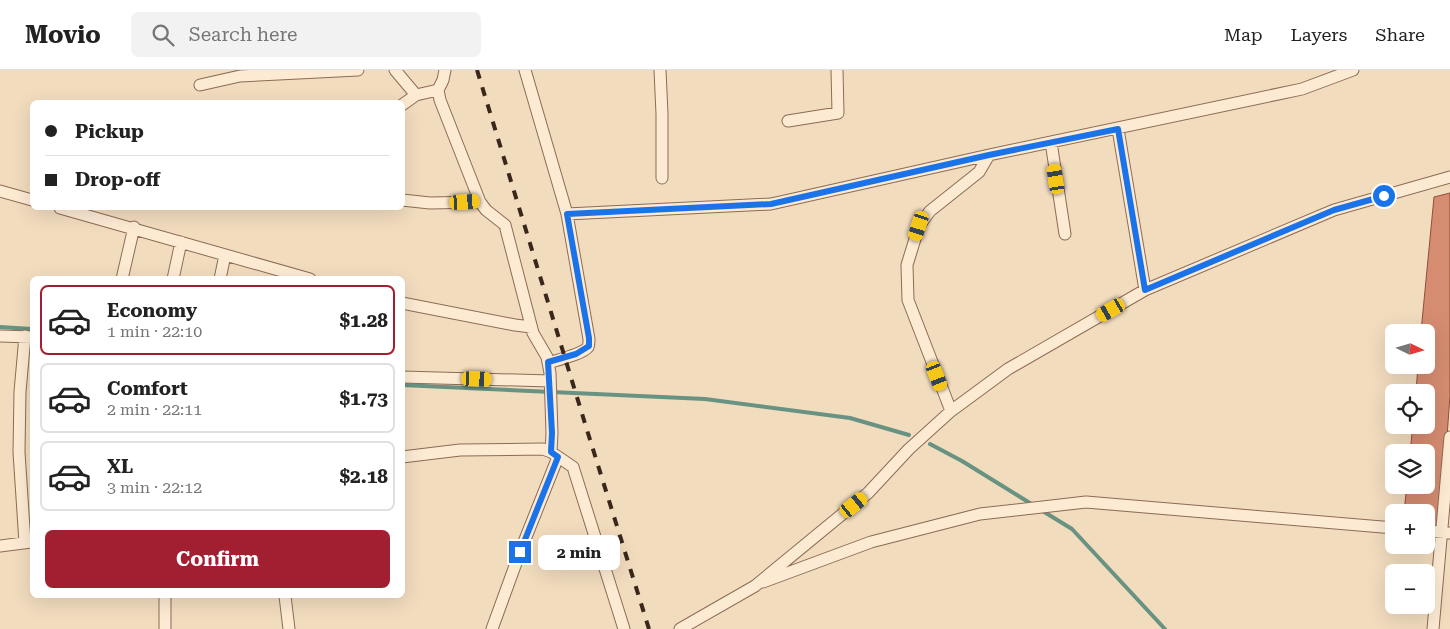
<!DOCTYPE html>
<meta charset="utf-8">
<style>
body{margin:0;font-family:"Roboto Serif",serif;background:#f2f2f2;color:#222;height:100vh;display:flex;flex-direction:column;font-size:19px;white-space:nowrap}
*{box-sizing:border-box;margin:0}
p{font-size:16px;color:#767676}
.icon{flex:none;width:28px;height:28px;fill:none;stroke:currentColor;stroke-width:2;stroke-linecap:round;stroke-linejoin:round}
.map{position:relative;flex:1;overflow:hidden}
.sheet{position:absolute;left:30px;top:206px;width:375px;height:322px;display:flex;flex-direction:column;background:#fff;border-radius:8px;box-shadow:0 5px 20px #0002}
.sheet>*{flex:none}
.top-card{position:absolute;left:30px;top:30px;width:375px;height:110px;border-radius:8px;box-shadow:0 5px 20px #0002;display:grid;align-content:center;height:110px;padding:0 15px;background:#fff}
.needle{width:32px;rotate:95deg}
.buttons{position:absolute;left:1385px;top:254px;display:grid;gap:10px}
.buttons a{display:grid;place-items:center;width:50px;height:50px;border-radius:8px;background:#fff;box-shadow:0 5px 20px #0002;font-size:25px}
.end{position:absolute;width:22px;height:22px;margin:-11px;border:6px solid #1a73e8;background:#fff;box-shadow:0 0 0 2px #fff}
.from{border-radius:50%}
.bubble{position:absolute;height:35px;border-radius:8px;background:#fff;box-shadow:0 5px 20px #0002;font-size:16px;font-weight:700;line-height:35px;text-align:center}
.car{position:absolute;width:15px;height:30px;margin:-15px -8px;border-radius:6px;box-shadow:0 0 4px 1px #0007;background:linear-gradient(#f5c518 24%,#345 0 40%,#f5c518 0 76%,#345 0 86%,#f5c518 0)}
.top-card b{display:flex;align-items:center;gap:18px;height:48px;font-size:19px}
.top-card b+b{border-top:1px solid #e0e0e0}
.top-card i{width:12px;height:12px;background:#222}
ul{padding:9px 0 0;list-style:none}
li{display:flex;align-items:center;gap:15px;height:70px;margin:0 10px 8px;padding:0 5px;border:2px solid #e0e0e0;border-radius:8px}
li div{flex:1}
li b{display:block;font-size:19px}
li em{font-style:normal;font-weight:700}
li.current{border-color:#a21f31}
li>.icon{width:45px;height:45px;stroke-width:1.5}
.action{display:flex;gap:10px;margin-top:auto;padding:10px 15px}
.action a{flex:1;height:58px;border-radius:8px;background:#a21f31;color:#fff;font-size:20px;font-weight:700;line-height:58px;text-align:center}
header{display:flex;align-items:center;gap:30px;box-sizing:border-box;height:70px;padding:0 25px;background:#fff;border-bottom:1px solid #e0e0e0}
header strong{font-size:24px}
nav{display:flex;gap:28px;margin-inline-start:auto;font-size:18px}
.search{width:350px;height:45px;background:#f2f2f2;display:flex;align-items:center;gap:12px;box-sizing:border-box;padding:0 18px;border-radius:8px;color:#767676;font-size:19px}
.map>svg:first-child{display:block}
</style>
<header>
<strong>Movio</strong>
<div class="search"><svg class="icon" aria-label="search" viewBox="0 0 24 24"><circle cx="10" cy="10" r="6"/><path d="M15 15l6 6"/></svg>Search here</div>
<nav><a>Map</a><a>Layers</a><a>Share</a></nav>
</header>
<div class="map">
<svg width="1450" height="559" viewBox="0 0 1450 559">
<rect width="100%" height="100%" fill="#f2dcbe"/>
<g fill="none" stroke-linecap="round" stroke-linejoin="round">
<path stroke="#689282" stroke-width="4" d="M 0,257 L 32,259
M 402,315 L 705,329 L 850,348 L 909,365
M 930,374 L 962,391 L 1033,435
M 1041,440 L 1072,459 L 1165,559"/>
</g>
<path fill="#d58c70" stroke="#8f4f38" d="M 1450,123 L 1450,325 L 1440,465 L 1426,464 L 1426,442 L 1404,442 L 1407,415 L 1426,415 L 1426,382 L 1410,382 L 1413,355 L 1426,355 L 1426,322 L 1416,322 L 1418,295 L 1426,295 L 1426,262 L 1421,262 L 1434,127 Z"/>
<g fill="none" stroke-linecap="round" stroke-linejoin="round">
<g stroke="#8d6b55" stroke-width="13">
<path id="minor" d="M 395,0 L 416,25
M 445,0 L 443,10 L 438,20 L 440,30 L 480,132 L 486,140 L 505,155 L 533,263 L 547,287 L 550,303 L 552,363 L 551,382
M 525,0 L 567,144 L 589,269 C 589,271 589,275 588,277 C 583,284 557,290 548,293
M 660,0 L 662,44 L 662,108
M 200,15 L 240,6 L 358,0
M 402,35 L 416,25 L 438,20
M 788,51 L 838,43 L 837,0
M 1118,59 L 1145,220
M 1051,72 L 1065,164
M 0,121 L 32,130
M 402,130 L 430,133 L 480,132
M 60,138 L 310,209
M 567,144 L 771,134 L 989,85 L 1302,19 L 1353,0
M 122,209 L 134,157
M 173,209 L 181,172
M 220,209 L 225,185
M 402,233 L 515,255 L 531,257
M 0,266 L 31,267
M 25,266 L 20,322 L 19,382 L 25,473
M 402,307 L 550,311
M 951,341 L 908,230 L 907,195 L 919,156 L 930,141 L 979,102 L 989,85
M 402,387 L 460,380 L 543,379 L 551,382 L 573,397 L 624,559
M 1426,461 L 1450,463
M 0,476 L 31,472
M 763,512 L 871,472 L 980,444 L 1086,432 L 1394,458
M 165,526 L 165,559
M 285,526 L 289,559
M 492,559 L 520,482 L 558,387
M 680,559 L 755,516 L 868,423 L 909,379 L 951,341 L 1008,299 L 1145,220 L 1334,140 L 1450,107
M 1433,559 L 1450,367"/>
</g>
<use href="#minor" stroke="#fcead3" stroke-width="11"/>
<path stroke="#3b261b" stroke-width="4" stroke-dasharray="9 9" stroke-linecap="butt" d="M 477,0 L 587,360 L 649,559"/>
</g>
<g fill="none" stroke-linecap="round" stroke-linejoin="round">
<path stroke="#1a73e8" stroke-width="6" d="M 520,482 L 558,387 L 551,382 L 552,363 L 548,292 L 576,284 L 589,276 L 589,268 L 567,144 L 771,134 L 989,85 L 1118,59 L 1145,220 L 1334,140 L 1384,126"/>
</g>
</svg>
<div class="buttons">
<a><svg class="needle" viewBox="-14 -14 28 28"><path d="M0-13l5 13h-10z" fill="#e53935"/><path d="M0 13l5-13h-10z" fill="#767676"/></svg></a>
<a><svg class="icon" aria-label="locate" viewBox="0 0 24 24"><circle cx="12" cy="12" r="6"/><path d="M12 2v4M12 18v4M2 12h4M18 12h4"/></svg></a>
<a><svg class="icon" aria-label="layers" viewBox="0 0 24 24"><path d="M12 4l9 5-9 5-9-5zM3 14l9 5 9-5"/></svg></a>
<a>+</a>
<a>−</a>
</div>
<i class="end from" style="left:1384px;top:126px"></i>
<i class="end" style="left:520px;top:482px"></i>
<div class="bubble" style="left:538px;top:465px;width:82px">2 min</div>
<i class="car" style="left:1056px;top:109px;rotate:351deg"></i>
<i class="car" style="left:465px;top:132px;rotate:87deg"></i>
<i class="car" style="left:919px;top:156px;rotate:198deg"></i>
<i class="car" style="left:1111px;top:240px;rotate:240deg"></i>
<i class="car" style="left:937px;top:306px;rotate:159deg"></i>
<i class="car" style="left:477px;top:309px;rotate:92deg"></i>
<i class="car" style="left:854px;top:435px;rotate:51deg"></i>
<div class="top-card">
<b><i class="from"></i>Pickup</b>
<b><i></i>Drop-off</b>
</div>
<section class="sheet">
<ul>
<li class="current"><svg class="icon" aria-label="car" viewBox="0 0 24 24"><path d="M5 17H2v-5l4-1 3-4h7l3 4 3 1v5h-3M9 17h6M6 11h13"/><circle cx="7" cy="17" r="2"/><circle cx="17" cy="17" r="2"/></svg><div><b>Economy</b><p>1 min · 22:10</p></div><em>$1.28</em></li>
<li><svg class="icon" aria-label="car" viewBox="0 0 24 24"><path d="M5 17H2v-5l4-1 3-4h7l3 4 3 1v5h-3M9 17h6M6 11h13"/><circle cx="7" cy="17" r="2"/><circle cx="17" cy="17" r="2"/></svg><div><b>Comfort</b><p>2 min · 22:11</p></div><em>$1.73</em></li>
<li><svg class="icon" aria-label="car" viewBox="0 0 24 24"><path d="M5 17H2v-5l4-1 3-4h7l3 4 3 1v5h-3M9 17h6M6 11h13"/><circle cx="7" cy="17" r="2"/><circle cx="17" cy="17" r="2"/></svg><div><b>XL</b><p>3 min · 22:12</p></div><em>$2.18</em></li>
</ul>
<div class="action"><a>Confirm</a></div>
</section>
</div>
